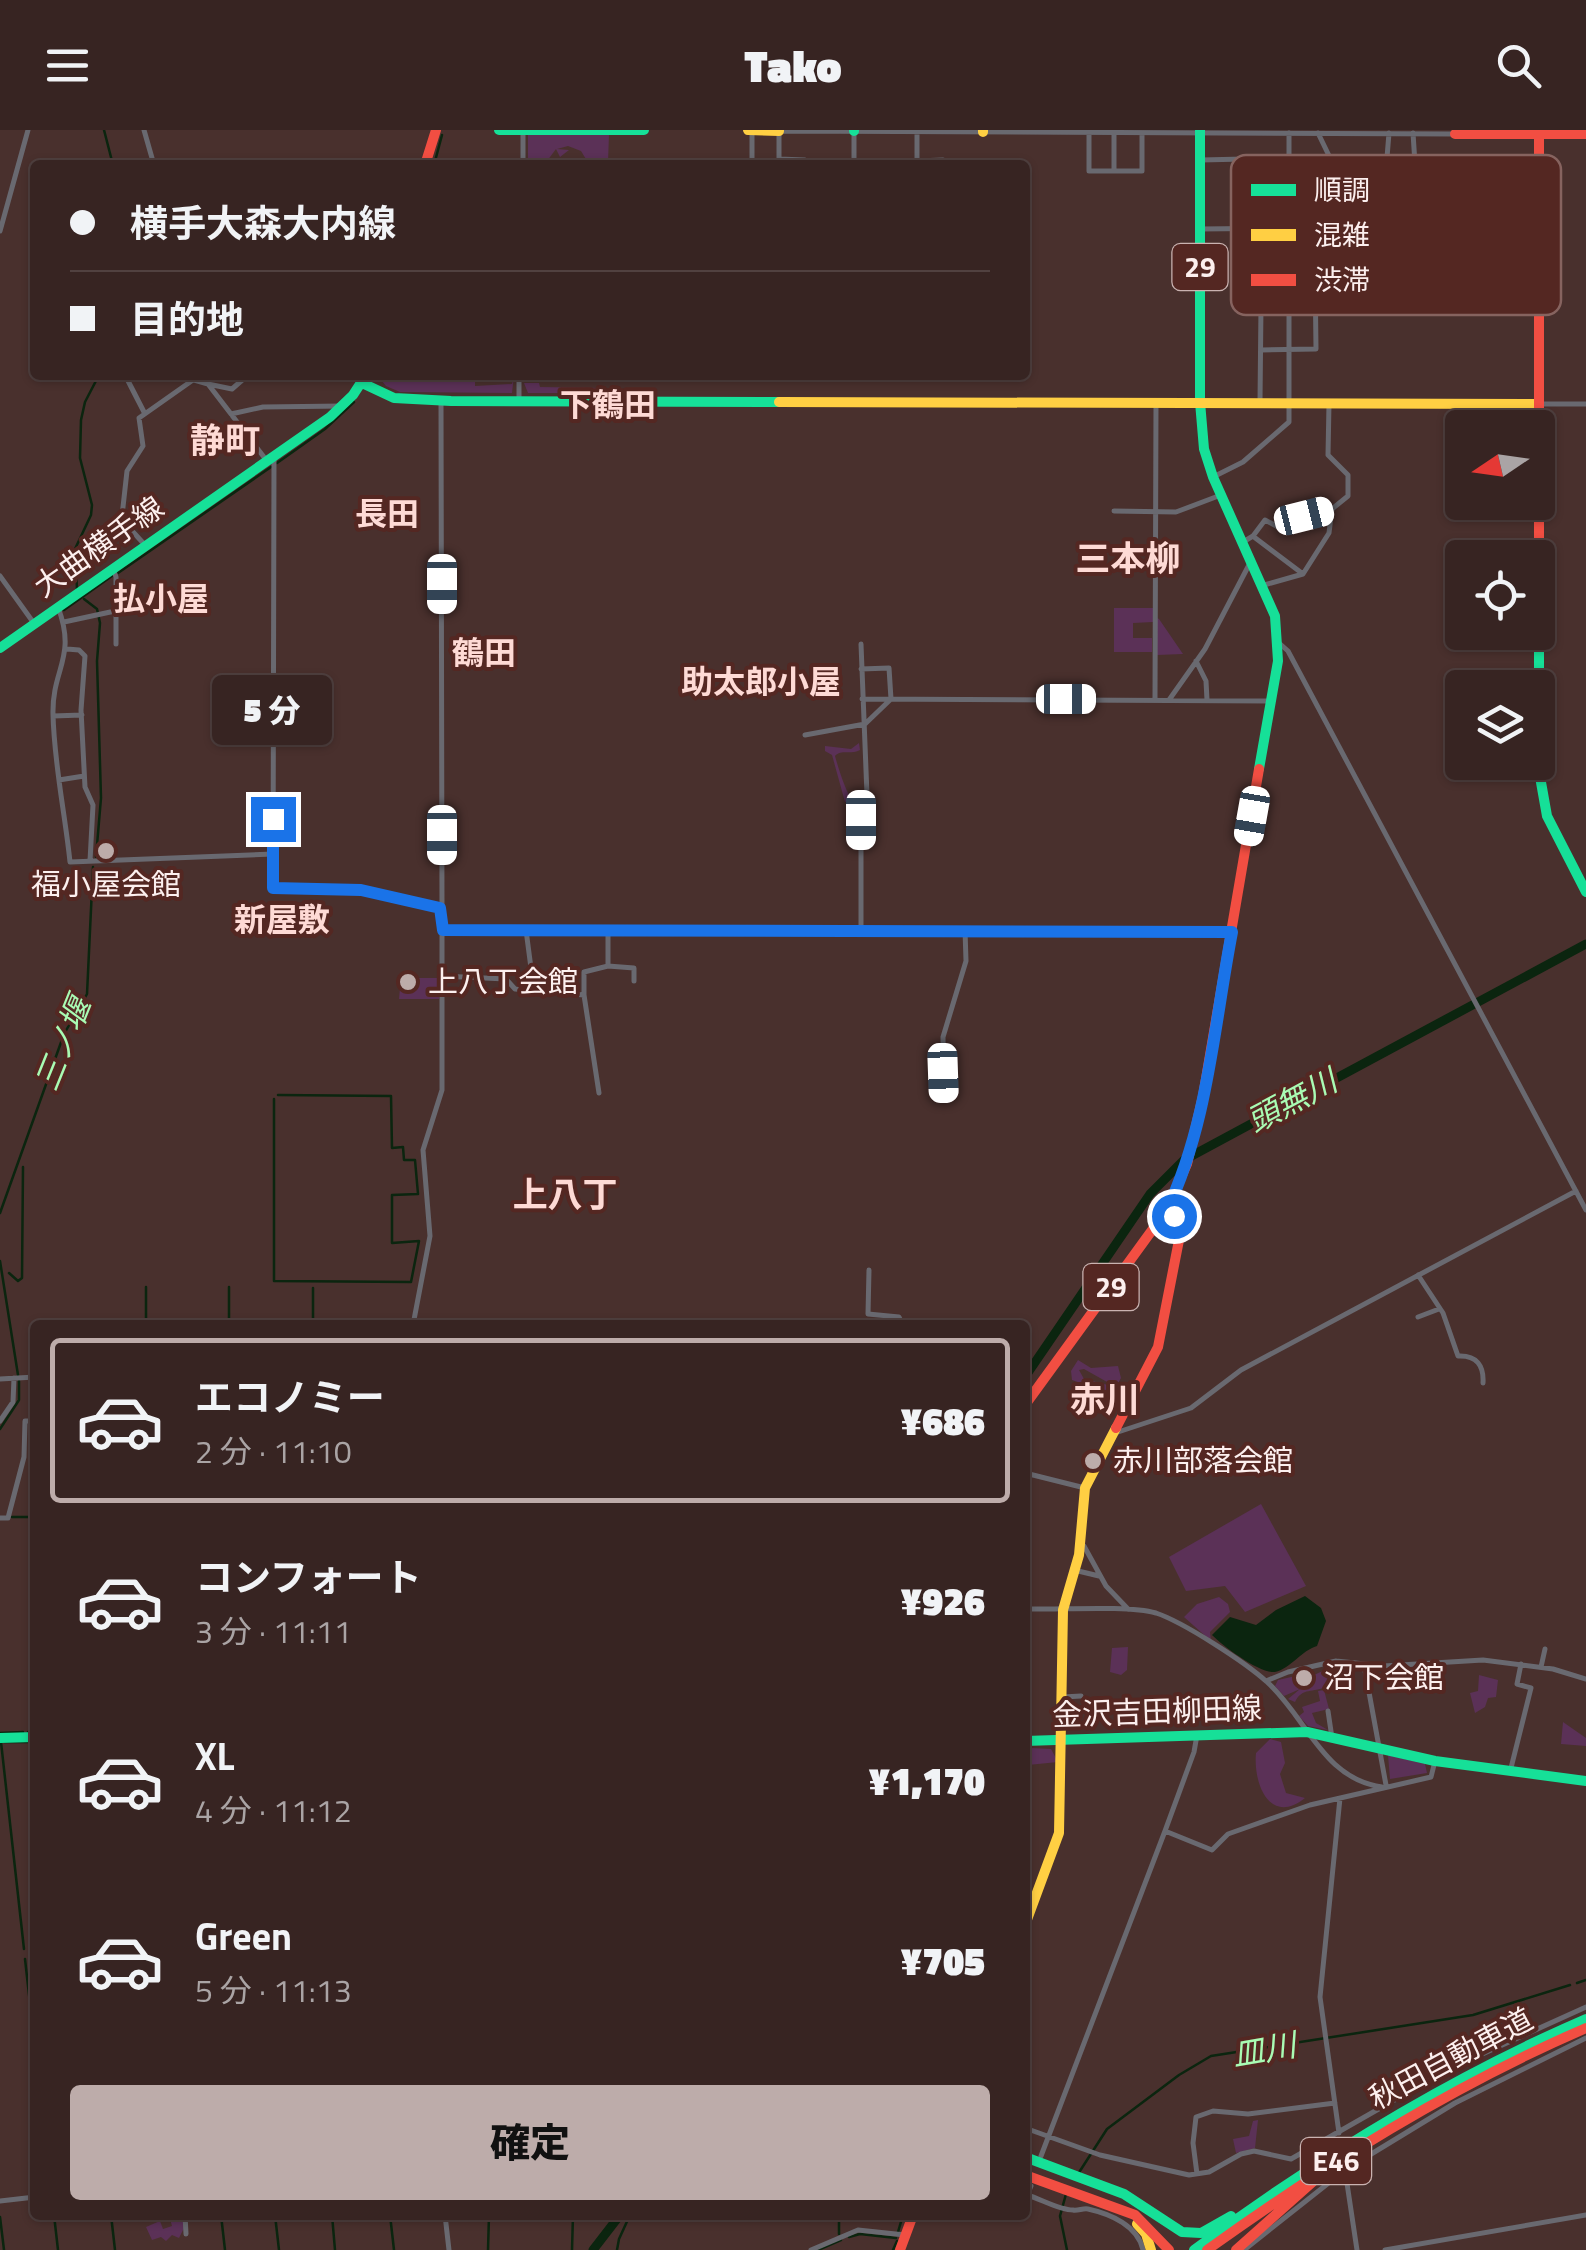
<!DOCTYPE html>
<html lang="ja">
<meta charset="utf-8">
<style>
body{margin:0;font-family:"Titillium Web","Noto Sans JP",sans-serif;background:#42302f;color:#f1f3f6;height:100vh;display:flex;flex-direction:column;font-size:38px;white-space:nowrap}
*{box-sizing:border-box;margin:0}
p{font-size:32px;color:#aaa4a5}
.icon{flex:none;width:55px;height:55px;fill:none;stroke:currentColor;stroke-width:2;stroke-linecap:round;stroke-linejoin:round}
.map{position:relative;flex:1;overflow:hidden}
.drawer{position:absolute;left:30px;top:1190px;width:1000px;height:900px;display:flex;flex-direction:column;background:#372422;border-radius:10px;box-shadow:0 2px 8px #0004,0 0 0 2px #514140}
.drawer>*{flex:none}
.banner{position:absolute;left:30px;top:30px;width:1000px;height:220px;border-radius:10px;box-shadow:0 2px 8px #0004,0 0 0 2px #514140;display:grid;align-content:center;height:220px;padding:0 40px;background:#372422}
.needle{width:65px;rotate:257deg}
.controls{position:absolute;left:1445px;top:280px;display:grid;gap:20px}
.controls a{display:grid;place-items:center;width:110px;height:110px;border-radius:10px;background:#372422;box-shadow:0 2px 8px #0004,0 0 0 2px #514140;font-size:50px}
.end{position:absolute;width:45px;height:45px;margin:-22px;border:12px solid #1a73e8;background:#fff;box-shadow:0 0 0 5px #fff}
.from{border-radius:50%}
.bubble{position:absolute;height:70px;border-radius:10px;background:#372422;box-shadow:0 2px 8px #0004,0 0 0 2px #514140;font-size:32px;font-weight:800;line-height:70px;text-align:center}
.car{position:absolute;width:30px;height:60px;margin:-30px -15px;border-radius:12px;box-shadow:0 0 8px 2px #0007;background:linear-gradient(#fff 24%,#345 0 40%,#fff 0 76%,#345 0 86%,#fff 0)}
.banner b{display:flex;align-items:center;gap:35px;height:95px;font-size:38px}
.banner b+b{border-top:2px solid #514140}
.banner i{width:25px;height:25px;background:#f1f3f6}
ul{padding:18px 0 0;list-style:none}
li{display:flex;align-items:center;gap:30px;height:165px;margin:0 20px 15px;padding:0 20px;border:5px solid transparent;border-radius:10px}
li div{flex:1}
li b{display:block;font-size:38px}
li em{font-style:normal;font-weight:800}
li.on{border-color:#bdacaa}
li>.icon{width:90px;height:90px;stroke-width:1.5}
.button{display:flex;gap:20px;margin-top:auto;padding:20px 40px}
.button a{flex:1;height:115px;border-radius:10px;background:#bdacaa;color:#111;font-size:40px;font-weight:800;line-height:115px;text-align:center}
header{display:flex;justify-content:space-between;align-items:center;height:130px;padding:0 40px;background:#372422;font-size:45px;font-weight:800}
.map>svg:first-child{display:block}
</style>
<header><svg class="icon" aria-label="menu" viewBox="0 0 24 24"><path d="M4 6h16M4 12h16M4 18h16"/></svg>Tako<svg class="icon" aria-label="search" viewBox="0 0 24 24"><circle cx="10" cy="10" r="6"/><path d="M15 15l6 6"/></svg></header>
<div class="map">
<svg width="1586" height="2120" viewBox="0 0 1586 2120">
<rect width="100%" height="100%" fill="#49302d"/>
<path fill="#5b3157" d="M 528,5 L 609,5 L 608,32 L 571,35 L 589,34 L 581,21 L 568,16 L 557,19 L 569,20 L 560,27 L 556,19 L 544,35 L 528,35 Z
M 377,245 L 475,245 L 475,256 L 512,254 L 514,245 L 512,263 L 400,262 L 386,256 Z
M 524,253 L 539,253 L 540,257 L 601,258 L 601,263 L 528,263 Z
M 1114,478 L 1153,478 L 1153,492 L 1133,493 L 1133,508 L 1152,508 L 1152,522 L 1114,522 Z
M 1157,488 L 1159,489 L 1183,524 L 1157,525 Z
M 859,613 L 860,620 C 851,625 841,619 835,626 C 838,637 844,656 850,667 L 858,668 L 845,672 L 832,625 L 825,621 L 825,616 L 851,619 Z
M 401,848 L 439,848 L 439,869 L 399,869 Z
M 1078,1230 L 1091,1238 L 1118,1236 L 1121,1248 L 1116,1257 L 1084,1239 L 1079,1240 L 1084,1249 L 1108,1255 L 1112,1264 L 1100,1270 L 1086,1255 L 1072,1250 L 1071,1241 Z
M 1261,1374 L 1306,1456 L 1245,1482 L 1225,1456 L 1186,1461 L 1169,1427 Z
M 1219,1467 L 1228,1474 L 1230,1482 L 1210,1502 L 1211,1511 L 1184,1487 L 1197,1474 Z
M 1128,1517 L 1127,1540 L 1121,1545 L 1110,1542 L 1112,1518 Z
M 1329,1538 L 1335,1539 L 1337,1550 C 1332,1551 1329,1554 1325,1557 C 1314,1563 1302,1557 1295,1572 L 1288,1569 L 1300,1559 L 1284,1566 L 1275,1556 L 1278,1550 L 1300,1545 L 1304,1557 L 1314,1545 Z
M 1479,1545 L 1498,1550 L 1496,1567 L 1488,1568 L 1485,1577 L 1475,1583 L 1470,1563 L 1478,1561 Z
M 1324,1560 L 1329,1579 L 1312,1583 L 1316,1593 L 1328,1600 L 1308,1596 L 1299,1586 L 1304,1582 L 1302,1577 L 1320,1571 L 1318,1561 Z
M 1563,1592 L 1586,1608 L 1586,1616 L 1561,1614 Z
M 1270,1609 L 1281,1612 L 1285,1633 L 1280,1644 L 1286,1663 L 1305,1668 C 1270,1696 1253,1654 1256,1623 Z
M 1031,1618 L 1051,1619 L 1058,1632 L 1028,1635 L 1025,1625 Z
M 1388,1625 L 1425,1634 L 1427,1643 L 1390,1649 Z
M 1258,1990 L 1255,2018 L 1236,2023 L 1233,2009 L 1249,2006 L 1253,1991 Z
M 169,2085 L 182,2085 L 184,2098 L 179,2108 L 172,2105 L 166,2111 L 161,2107 L 152,2110 L 146,2097 L 160,2091 L 163,2099 L 172,2096 Z"/>
<path fill="#0b250f" d="M 1305,1466 L 1321,1478 L 1326,1491 L 1317,1516 C 1302,1520 1290,1539 1275,1542 C 1260,1544 1223,1516 1212,1505 L 1230,1487 L 1256,1495 L 1276,1480 Z"/>
<g fill="none" stroke-linecap="round" stroke-linejoin="round">
<path stroke="#0b250f" stroke-width="2.5" d="M 104,0 L 113,35
M 434,35 L 442,5
M 277,333 L 325,299 L 354,272
M 118,443 L 271,337
M 77,459 L 75,419 L 91,385 L 92,375 L 80,328 L 81,290 L 85,272 L 99,245
M 84,469 L 97,479 L 100,493 L 97,531 L 101,668 L 96,727
M 64,480 L 112,446
M 274,969 L 274,1151 L 411,1152 L 419,1111 L 392,1113 L 392,1065 L 418,1064 L 415,1030 L 404,1030 L 403,1017 L 392,1018 L 391,966 L 278,965
M 0,1083 L 64,904 L 87,864 L 93,737
M 0,1131 L 18,1245
M 9,1143 L 18,1151 L 22,1148 L 23,1037
M 313,1158 L 313,1195
M 146,1195 L 146,1157
M 229,1195 L 229,1157
M 0,1299 L 19,1270 L 19,1251
M 12,1387 L 35,1387
M 28,1602 L 35,1602
M 0,1603 L 23,1602
M 1,1612 L 24,1819
M 4,1612 L 35,1612
M 25,1829 L 35,1918
M 1577,1853 L 1586,1850
M 1078,2044 L 1107,1999 L 1179,1945 L 1211,1926 L 1473,1885 L 1570,1855
M 1066,2064 L 1060,2086 L 1067,2120
M 54,2085 L 58,2120
M 111,2085 L 115,2120
M 221,2085 L 225,2120
M 275,2085 L 279,2120
M 332,2085 L 335,2120
M 390,2085 L 394,2120
M 0,2087 L 4,2120
M 898,2102 L 903,2085
M 839,2104 L 839,2085
M 849,2107 L 860,2104 L 896,2108
M 488,2120 L 489,2085
M 572,2120 L 573,2085
M 617,2120 L 619,2109 L 630,2085
M 818,2120 L 841,2110
M 893,2120 L 897,2111"/>
<path stroke="#0b250f" stroke-width="9" d="M 1025,1247 L 1150,1064 L 1184,1030 L 1586,814
M 593,2120 L 620,2085"/>
<path stroke="#696970" stroke-width="5" d="M 144,0 L 154,35
M 779,1 L 1455,4 L 1455,0
M 1089,2 L 1089,41 L 1142,41 L 1142,3
M 1318,3 L 1334,36 L 1404,57 L 1411,56 L 1416,49 L 1413,3
M 779,29 L 805,30 L 805,35
M 1200,30 L 1245,29
M 917,31 L 943,30
M 523,35 L 523,0
M 752,35 L 752,0
M 779,35 L 779,0
M 854,35 L 854,1
M 917,35 L 917,2
M 1114,40 L 1114,3
M 1385,52 L 1389,3
M 1262,98 L 1262,60 L 1311,60 L 1311,34 L 1289,33
M 1200,99 L 1287,98
M 0,101 L 28,0
M 1261,220 L 1316,219 L 1315,138 L 1261,138 L 1261,176 L 1288,175
M 125,245 L 144,282
M 204,245 L 208,254 L 232,259 L 248,245
M 519,245 L 519,272
M 194,250 L 208,254 L 267,331
M 441,271 L 442,778
M 1260,271 L 1261,176
M 1539,274 L 1586,274
M 231,284 L 263,277 L 342,276
M 274,327 L 273,758 L 361,760 L 442,781 L 442,960 L 423,1020 L 430,1106 L 413,1195
M 1215,346 L 1243,332 L 1289,292 L 1289,3
M 1114,381 L 1176,382 L 1221,365
M 1254,407 L 1303,444
M 1243,412 L 1253,406 L 1265,390 L 1280,398 L 1293,389 L 1332,379
M 145,415 L 123,391 L 122,386 L 127,341 L 143,316 L 139,288 L 200,245
M 113,438 L 116,447 L 116,514
M 0,446 L 33,492
M 1264,455 L 1303,444 L 1329,403 L 1332,379 L 1348,366 L 1348,345 L 1328,325 L 1329,274
M 58,477 C 77,528 52,538 53,584 C 54,634 65,683 70,732 L 273,724
M 64,492 L 115,481
M 1279,513 L 1288,521 L 1586,1080
M 67,519 L 79,520 L 85,526 L 81,580 L 85,657 L 93,675 L 90,731
M 1196,531 L 1206,551 L 1207,570
M 862,569 L 1271,571
M 1155,570 L 1156,273
M 1169,570 L 1205,519 L 1251,431
M 53,586 L 82,585
M 805,605 L 865,594 L 891,569 L 889,538 L 861,539
M 59,650 L 84,646
M 443,800 L 1232,802
M 526,800 L 534,861
M 861,800 L 861,690 L 867,665 L 861,514
M 608,836 L 634,838 L 634,851
M 441,846 L 506,849 L 515,859 L 584,865
M 599,963 L 584,865 L 584,842 L 608,836 L 608,801
M 944,965 L 943,907 L 966,831 L 965,800
M 869,1140 L 868,1184 L 899,1187 L 903,1195
M 1418,1145 L 1443,1183 L 1458,1226 C 1477,1225 1484,1236 1483,1253
M 1418,1187 L 1439,1179
M 0,1249 L 35,1247
M 0,1291 L 13,1272 L 14,1248
M 1115,1303 L 1191,1278 L 1241,1240 L 1576,1061
M 1025,1343 L 1085,1358
M 0,1388 L 8,1388 L 24,1327 L 25,1291 L 35,1291
M 1080,1416 L 1084,1416 L 1106,1456 L 1128,1479
M 1074,1440 L 1099,1446
M 1025,1479 C 1058,1480 1127,1475 1156,1483 C 1183,1492 1245,1532 1267,1552 C 1307,1588 1323,1649 1382,1657
M 1336,1531 L 1340,1547
M 1364,1535 L 1386,1655
M 1541,1537 L 1545,1519
M 1266,1551 L 1288,1542 L 1336,1531 L 1384,1536 L 1483,1530 L 1553,1539 L 1586,1549
M 1063,1567 L 1081,1566
M 1328,1581 L 1332,1608
M 1510,1642 L 1531,1558 L 1517,1554 L 1521,1534
M 1165,1701 L 1212,1720 L 1228,1704 L 1310,1675 L 1431,1647 L 1435,1631
M 1025,1998 L 1100,2025 L 1189,2045 L 1209,2042 L 1241,2024 L 1254,2021 L 1291,2029 L 1447,1940 L 1586,1877
M 1339,2003 L 1320,1867 L 1340,1668
M 1041,2026 L 1165,1701 L 1194,1622 L 1197,1605
M 1345,2040 L 1357,2120
M 1197,2044 L 1193,2013 L 1196,1987 L 1213,1981 L 1248,1984 L 1335,1973
M 1027,2065 C 1041,2069 1059,2080 1073,2080 C 1078,2081 1083,2078 1088,2079 C 1111,2084 1138,2096 1143,2120
M 1025,2070 L 1031,2056
M 0,2071 L 35,2067
M 185,2085 L 186,2104
M 445,2085 L 449,2120
M 811,2120 L 858,2100 L 905,2105
M 1244,2120 L 1345,2040 L 1455,1973 L 1586,1908
M 1385,2120 L 1586,2085"/>
<path stroke="#16e098" stroke-width="10" d="M 499,0 L 644,0
M 854,0 L 854,1
M 1200,0 L 1200,272 L 1204,319 L 1213,347 L 1275,486 L 1278,531 L 1259,639
M 362,253 L 394,268 L 451,271 L 779,272
M 1539,435 L 1539,641 L 1547,686 L 1586,762
M 0,518 L 330,287 L 353,265 L 366,245
M 0,1608 L 35,1607
M 1025,1611 L 1307,1602 L 1435,1631 L 1586,1651
M 1025,2027 L 1124,2064 L 1182,2102 L 1201,2103 L 1231,2086
M 1194,2120 C 1317,2029 1445,1950 1586,1889"/>
<path stroke="#ffcf43" stroke-width="10" d="M 748,0 L 779,1
M 983,0 L 983,2
M 779,272 L 1539,274
M 1025,1795 L 1059,1703 L 1063,1480 L 1079,1425 L 1085,1358 L 1116,1298
M 1137,2094 L 1146,2104 L 1151,2120"/>
<path stroke="#f24e42" stroke-width="10" d="M 1539,0 L 1539,435
M 1455,4 L 1586,4
M 425,35 L 436,0
M 1025,1275 L 1166,1081 L 1187,1034 L 1203,966 L 1259,639
M 1116,1298 L 1158,1217 L 1181,1100 L 1174,1086 L 1166,1081
M 1025,2045 L 1135,2085 L 1169,2120
M 900,2120 L 913,2085
M 1207,2120 C 1327,2034 1450,1957 1586,1898
M 1236,2120 L 1317,2048"/>
</g>
<g fill="none" stroke-linecap="round" stroke-linejoin="round">
<path stroke="#1a73e8" stroke-width="12" d="M 273,689 L 273,758 L 361,760 L 440,778 L 443,800 L 1232,802 C 1214,895 1208,995 1166,1082 L 1174,1086"/>
</g>
<g fill="#bdacaa" stroke="#542722" stroke-width="4">
<circle cx="106" cy="721" r="10"/>
<circle cx="408" cy="852" r="10"/>
<circle cx="1093" cy="1331" r="10"/>
<circle cx="1304" cy="1548" r="10"/>
</g>
<g text-anchor="middle" stroke-width="8" stroke-linejoin="round" paint-order="stroke">
<g fill="#542722" stroke="#cab3b1" stroke-width="2.5">
<rect x="1172.5" y="114" width="55" height="46" rx="8"/>
<rect x="1083.5" y="1134" width="55" height="46" rx="8"/>
<rect x="1301" y="2008" width="70" height="46" rx="8"/>
</g>
<g font-size="28" font-weight="bold" fill="#fcefee">
<text x="1200" y="147">29</text>
<text x="1111" y="1167">29</text>
<text x="1336" y="2041">E46</text>
</g>
<g font-size="30" fill="#fcefee" stroke="#542722">
<text transform="translate(99 417) rotate(-35)" y="10">大曲横手線</text>
<text transform="translate(1157 1582) rotate(-2)" y="10">金沢吉田柳田線</text>
<text transform="translate(1451 1929) rotate(-28)" y="10">秋田自動車道</text>
</g>
<g font-size="30" fill="#fcefee" stroke="#542722" text-anchor="start">
<text x="106" y="765" text-anchor="middle">福小屋会館</text>
<text x="428" y="862">上八丁会館</text>
<text x="1113" y="1341">赤川部落会館</text>
<text x="1324" y="1558">沼下会館</text>
</g>
<g font-size="32" font-weight="bold" fill="#fedad5" stroke="#542722">
<text x="608" y="286">下鶴田</text>
<text x="387" y="395">長田</text>
<text x="161" y="480">払小屋</text>
<text x="484" y="534">鶴田</text>
<text x="761" y="563">助太郎小屋</text>
<text x="282" y="801">新屋敷</text>
</g>
<g font-size="32" font-style="italic" fill="#a9fbb3" stroke="#542722">
<text transform="translate(63 914) rotate(-68)" y="11">三ノ堰</text>
<text transform="translate(1292 971) rotate(-28)" y="11">頭無川</text>
<text transform="translate(1264 1920) rotate(-10)" y="11">皿川</text>
</g>
<g font-size="35" font-weight="bold" fill="#fedad5" stroke="#542722">
<text x="225" y="323">静町</text>
<text x="1128" y="441">三本柳</text>
<text x="565" y="1077">上八丁</text>
<text x="1105" y="1282">赤川</text>
</g>
</g>
<rect x="1231" y="25" width="330" height="160" rx="15" fill="#542722" stroke="#86635f" stroke-width="2.5"/>
<rect x="1251" y="54" width="45" height="12" fill="#16e098"/>
<rect x="1251" y="99" width="45" height="12" fill="#ffcf43"/>
<rect x="1251" y="144" width="45" height="12" fill="#f24e42"/>
<g font-size="28" fill="#fcefee">
<text x="1314" y="70">順調</text>
<text x="1314" y="115">混雑</text>
<text x="1314" y="160">渋滞</text>
</g>
</svg>
<div class="controls">
<a><svg class="needle" viewBox="-14 -14 28 28"><path d="M0-13l5 13h-10z" fill="#e53935"/><path d="M0 13l5-13h-10z" fill="#aaa4a5"/></svg></a>
<a><svg class="icon" aria-label="locate" viewBox="0 0 24 24"><circle cx="12" cy="12" r="6"/><path d="M12 2v4M12 18v4M2 12h4M18 12h4"/></svg></a>
<a><svg class="icon" aria-label="layers" viewBox="0 0 24 24"><path d="M12 4l9 5-9 5-9-5zM3 14l9 5 9-5"/></svg></a>
</div>
<i class="end from" style="left:1174px;top:1086px"></i>
<i class="end" style="left:273px;top:689px"></i>
<div class="bubble" style="left:212px;top:545px;width:120px">5 分</div>
<i class="car" style="left:1304px;top:386px;rotate:76deg"></i>
<i class="car" style="left:442px;top:454px;rotate:180deg"></i>
<i class="car" style="left:1066px;top:569px;rotate:90deg"></i>
<i class="car" style="left:1252px;top:686px;rotate:190deg"></i>
<i class="car" style="left:861px;top:690px;rotate:180deg"></i>
<i class="car" style="left:442px;top:705px;rotate:180deg"></i>
<i class="car" style="left:943px;top:943px;rotate:178deg"></i>
<div class="banner">
<b><i class="from"></i>横手大森大内線</b>
<b><i></i>目的地</b>
</div>
<section class="drawer">
<ul>
<li class="on"><svg class="icon" aria-label="car" viewBox="0 0 24 24"><path d="M5 17H2v-5l4-1 3-4h7l3 4 3 1v5h-3M9 17h6M6 11h13"/><circle cx="7" cy="17" r="2"/><circle cx="17" cy="17" r="2"/></svg><div><b>エコノミー</b><p>2 分 · 11:10</p></div><em>¥686</em></li>
<li><svg class="icon" aria-label="car" viewBox="0 0 24 24"><path d="M5 17H2v-5l4-1 3-4h7l3 4 3 1v5h-3M9 17h6M6 11h13"/><circle cx="7" cy="17" r="2"/><circle cx="17" cy="17" r="2"/></svg><div><b>コンフォート</b><p>3 分 · 11:11</p></div><em>¥926</em></li>
<li><svg class="icon" aria-label="car" viewBox="0 0 24 24"><path d="M5 17H2v-5l4-1 3-4h7l3 4 3 1v5h-3M9 17h6M6 11h13"/><circle cx="7" cy="17" r="2"/><circle cx="17" cy="17" r="2"/></svg><div><b>XL</b><p>4 分 · 11:12</p></div><em>¥1,170</em></li>
<li><svg class="icon" aria-label="car" viewBox="0 0 24 24"><path d="M5 17H2v-5l4-1 3-4h7l3 4 3 1v5h-3M9 17h6M6 11h13"/><circle cx="7" cy="17" r="2"/><circle cx="17" cy="17" r="2"/></svg><div><b>Green</b><p>5 分 · 11:13</p></div><em>¥705</em></li>
</ul>
<div class="button"><a>確定</a></div>
</section>
</div>
